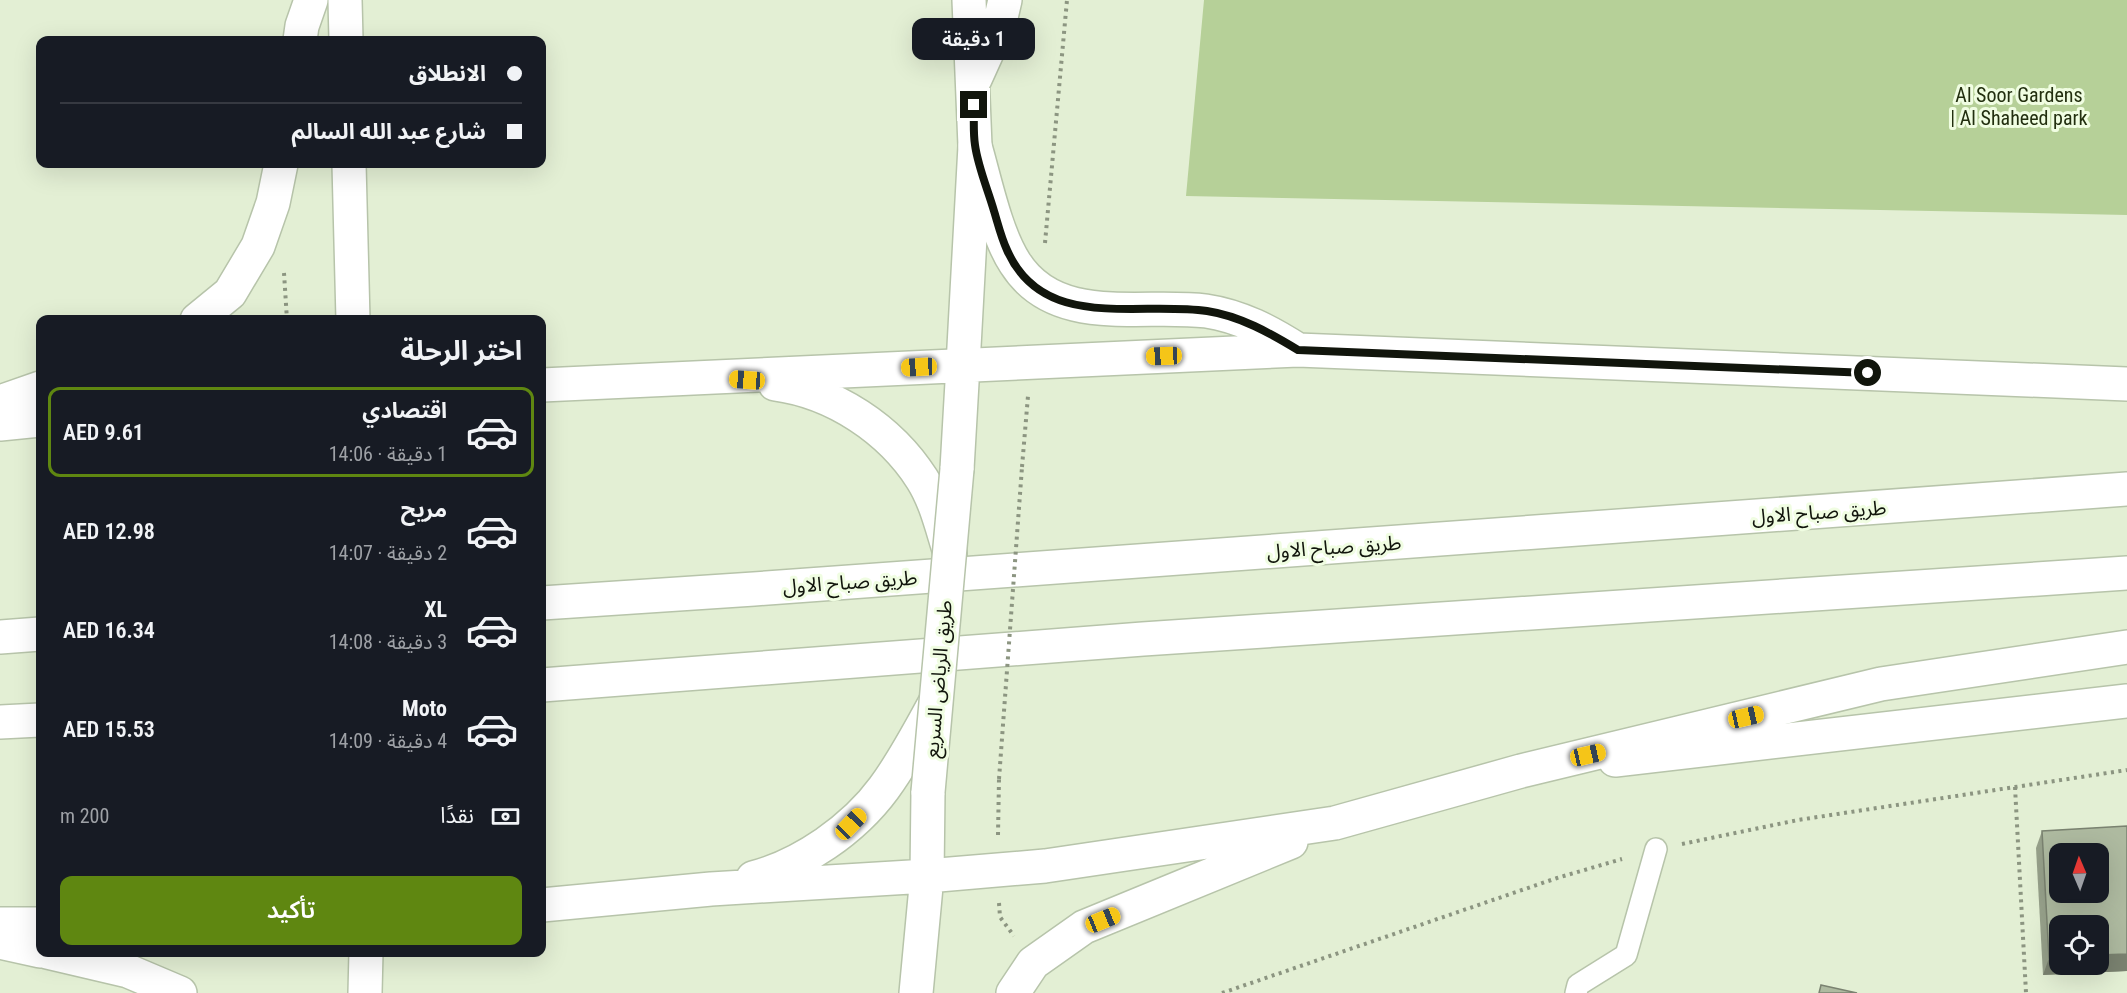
<!DOCTYPE html>
<html lang="ar">
<meta charset="utf-8">
<style>
body{margin:0;font-family:"Roboto Condensed","Noto Sans Arabic",sans-serif;background:#242831;color:#f1f3f6;direction:rtl;height:100vh;display:flex;flex-direction:column;font-size:22px;white-space:nowrap}
*{box-sizing:border-box;margin:0}
p{font-size:20px;color:#9ea1a6}
.icon{flex:none;width:33px;height:33px;fill:none;stroke:currentColor;stroke-width:2;stroke-linecap:round;stroke-linejoin:round}
.map{position:relative;flex:1;overflow:hidden;direction:ltr}
.drawer{position:absolute;left:36px;top:315px;width:510px;height:642px;display:flex;flex-direction:column;background:#171b24;border-radius:12px;box-shadow:0 6px 24px #0002;direction:rtl}
.drawer>*{flex:none}
.hud{position:absolute;left:36px;top:36px;width:510px;height:132px;border-radius:12px;box-shadow:0 6px 24px #0002;direction:rtl;display:grid;align-content:center;height:132px;padding:0 24px;background:#171b24}
.needle{width:39px;rotate:358deg}
.tools{position:absolute;left:2049px;top:843px;display:grid;gap:12px}
.tools a{display:grid;place-items:center;width:60px;height:60px;border-radius:12px;background:#171b24;box-shadow:0 6px 24px #0002;font-size:30px}
.end{position:absolute;width:27px;height:27px;margin:-14px;border:8px solid #11150c;background:#fff;box-shadow:0 0 0 3px #fff}
.from{border-radius:50%}
.bubble{position:absolute;height:42px;border-radius:12px;background:#171b24;box-shadow:0 6px 24px #0002;font-size:20px;font-weight:600;line-height:42px;text-align:center;direction:rtl}
.car{position:absolute;width:18px;height:36px;margin:-18px -9px;border-radius:8px;box-shadow:0 0 4px 2px #0007;background:linear-gradient(#f5c518 24%,#345 0 40%,#f5c518 0 76%,#345 0 86%,#f5c518 0)}
.hud b{display:flex;align-items:center;gap:21px;height:57px;font-size:22px}
.hud b+b{border-top:2px solid #363941}
.hud i{width:15px;height:15px;background:#f1f3f6}
ul{padding:0;list-style:none}
li{display:flex;align-items:center;gap:18px;height:90px;margin:0 12px 9px;padding:0 12px;border:3px solid transparent;border-radius:12px}
li div{flex:1}
li b{display:block;font-size:22px}
li em{font-style:normal;font-weight:600}
li.active{border-color:#5f8711}
li>.icon{width:54px;height:54px;stroke-width:1.5}
h2{padding:0 24px;font-size:27px;line-height:72px}
.pay{display:flex;align-items:center;gap:15px;height:66px;padding:0 24px;font-size:22px}
.pay p{margin-inline-start:auto}
.cta{display:flex;gap:12px;margin-top:auto;padding:12px 24px}
.cta a{flex:1;height:69px;border-radius:12px;background:#5f8711;color:#fff;font-size:24px;font-weight:600;line-height:69px;text-align:center}
.map>svg:first-child{display:block}
</style>
<div class="map">
<svg width="2127" height="993" viewBox="0 0 2127 993">
<rect width="100%" height="100%" fill="#e3efd4"/>
<path fill="#b6d098" d="M 1204,0 L 2127,0 L 2127,215 L 1186,196 Z"/>
<g fill="none" stroke-linecap="round" stroke-linejoin="round">
<g stroke="#b7c4aa" stroke-width="24">
<path id="lane" d="M 1576,993 L 1578,985 L 1626,955 L 1656,849"/>
</g>
<g stroke="#b7c4aa" stroke-width="36">
<path id="secondary" d="M 1615,760 L 2127,701"/>
</g>
<g stroke="#b7c4aa" stroke-width="36">
<path id="primary" d="M 345,0 L 346,40
M 975,79 L 999,26 L 1005,0
M 349,164 L 353,320
M 963,365 L 975,146 L 969,0"/>
</g>
<g stroke="#b7c4aa" stroke-width="36">
<path id="highway" d="M 300,40 L 302,26 L 311,0
M 975,146 C 985,181 996,234 1015,263 C 1056,328 1142,303 1206,311 C 1240,316 1270,332 1298,350
M 197,320 L 230,293 L 258,246 L 273,203 L 281,164
M 775,384 C 834,392 890,429 922,479 C 936,501 942,528 950,553
M 542,385 L 1298,350 L 2127,384
M 0,402 L 40,388
M 0,424 L 40,420
M 957,469 L 963,365
M 542,603 L 754,589 L 2127,489
M 0,637 L 40,634
M 542,685 L 1143,639 L 2127,573
M 0,722 L 40,720
M 753,878 C 802,865 854,829 884,788 C 904,761 920,730 936,701
M 542,905 L 711,889 L 927,876 L 1045,866 L 1335,823 L 1521,771 L 1881,684 L 2127,647
M 0,924 L 40,924
M 0,942 L 40,951
M 47,952 L 128,971 L 180,993
M 365,993 L 366,952
M 916,993 L 927,876 L 928,792
M 1013,993 L 1033,963 L 1084,927 L 1291,842"/>
</g>
<path stroke="#8c9581" stroke-width="4" stroke-dasharray="3 4.5" stroke-linecap="butt" d="M 1045,243 L 1067,0
M 284,273 L 287,320
M 1022,467 L 1028,396
M 2015,787 L 2026,993
M 998,835 L 999,779
M 1682,844 L 1798,820 L 2127,770
M 999,903 L 1000,917 L 1014,936
M 1222,993 L 1557,878 L 1622,859"/>
<use href="#lane" stroke="#fff" stroke-width="21"/>
<use href="#secondary" stroke="#fff" stroke-width="33"/>
<use href="#primary" stroke="#fff" stroke-width="33"/>
<use href="#highway" stroke="#fff" stroke-width="33"/>
<g stroke="#b7c4aa" stroke-width="36" stroke-linecap="butt">
<path id="highway-bridge" d="M 928,792 L 957,469"/>
</g>
<path stroke="#8c9581" stroke-width="4" stroke-dasharray="3 4.5" stroke-linecap="butt" d="M 999,779 L 1022,467"/>
<use href="#highway-bridge" stroke="#fff" stroke-width="33"/>
</g>
<path fill="#96a08a" d="M 2127,826 L 2127,971 L 2043,975 L 2036,848 L 2042,831 Z"/>
<path fill="#7a8270" d="M 2127,954 L 2127,971 L 2043,975 L 2049,958 L 2060,957 L 2060,964 L 2098,964 L 2098,955 Z"/>
<path fill="#aebaa0" stroke="#7a8270" stroke-width="1.5" fill-rule="evenodd" d="M 2127,826 L 2127,954 L 2098,955 L 2098,926 L 2060,926 L 2060,957 L 2049,958 L 2042,831 ZM 2060,854 L 2098,854 L 2098,892 L 2060,892 Z
M 1821,985 L 1857,993 L 1819,993 Z"/>
<g fill="none" stroke-linecap="round" stroke-linejoin="round">
<path stroke="#11150c" stroke-width="8" d="M 974,105 C 974,118 973,132 975,145 C 978,167 988,190 994,211 C 998,224 1001,237 1007,250 C 1043,332 1137,301 1207,311 C 1240,316 1270,333 1298,350 L 1868,373"/>
</g>
<g text-anchor="middle" stroke-width="6" stroke-linejoin="round" paint-order="stroke">
<g font-size="20" fill="#222f0f" stroke="#f0fde2">
<text x="2019" y="102">Al Soor Gardens<tspan x="2019" dy="23">| Al Shaheed park</tspan></text>
</g>
<g font-size="20" fill="#11150c" stroke="#f0fde2">
<text transform="translate(1819 512) rotate(-4)" y="7">طريق صباح الاول</text>
<text transform="translate(1334 547) rotate(-4)" y="7">طريق صباح الاول</text>
<text transform="translate(850 582) rotate(-4)" y="7">طريق صباح الاول</text>
<text transform="translate(938 679) rotate(-85)" y="7">طريق الرياض السريع</text>
</g>
</g>
</svg>
<div class="tools">
<a><svg class="needle" viewBox="-14 -14 28 28"><path d="M0-13l5 13h-10z" fill="#e53935"/><path d="M0 13l5-13h-10z" fill="#9ea1a6"/></svg></a>
<a><svg class="icon" aria-label="locate" viewBox="0 0 24 24"><circle cx="12" cy="12" r="6"/><path d="M12 2v4M12 18v4M2 12h4M18 12h4"/></svg></a>
</div>
<i class="end from" style="left:1868px;top:373px"></i>
<i class="end" style="left:974px;top:105px"></i>
<div class="bubble" style="left:912px;top:18px;width:123px">1 دقيقة</div>
<i class="car" style="left:1164px;top:356px;rotate:268deg"></i>
<i class="car" style="left:919px;top:367px;rotate:267deg"></i>
<i class="car" style="left:747px;top:380px;rotate:274deg"></i>
<i class="car" style="left:1746px;top:717px;rotate:77deg"></i>
<i class="car" style="left:1588px;top:755px;rotate:77deg"></i>
<i class="car" style="left:851px;top:824px;rotate:44deg"></i>
<i class="car" style="left:1103px;top:920px;rotate:68deg"></i>
<div class="hud">
<b><i class="from"></i>الانطلاق</b>
<b><i></i>شارع عبد الله السالم</b>
</div>
<section class="drawer">
<h2>اختر الرحلة</h2>
<ul>
<li class="active"><svg class="icon" aria-label="car" viewBox="0 0 24 24"><path d="M5 17H2v-5l4-1 3-4h7l3 4 3 1v5h-3M9 17h6M6 11h13"/><circle cx="7" cy="17" r="2"/><circle cx="17" cy="17" r="2"/></svg><div><b>اقتصادي</b><p>1 دقيقة · 14:06</p></div><em>AED 9.61</em></li>
<li><svg class="icon" aria-label="car" viewBox="0 0 24 24"><path d="M5 17H2v-5l4-1 3-4h7l3 4 3 1v5h-3M9 17h6M6 11h13"/><circle cx="7" cy="17" r="2"/><circle cx="17" cy="17" r="2"/></svg><div><b>مريح</b><p>2 دقيقة · 14:07</p></div><em>AED 12.98</em></li>
<li><svg class="icon" aria-label="car" viewBox="0 0 24 24"><path d="M5 17H2v-5l4-1 3-4h7l3 4 3 1v5h-3M9 17h6M6 11h13"/><circle cx="7" cy="17" r="2"/><circle cx="17" cy="17" r="2"/></svg><div><b>XL</b><p>3 دقيقة · 14:08</p></div><em>AED 16.34</em></li>
<li><svg class="icon" aria-label="car" viewBox="0 0 24 24"><path d="M5 17H2v-5l4-1 3-4h7l3 4 3 1v5h-3M9 17h6M6 11h13"/><circle cx="7" cy="17" r="2"/><circle cx="17" cy="17" r="2"/></svg><div><b>Moto</b><p>4 دقيقة · 14:09</p></div><em>AED 15.53</em></li>
</ul>
<div class="pay"><svg class="icon" aria-label="cash" viewBox="0 0 24 24"><path d="M3 7h18v10H3z"/><circle cx="12" cy="12" r="2"/></svg>نقدًا<p>200 m</p></div>
<div class="cta"><a>تأكيد</a></div>
</section>
</div>
